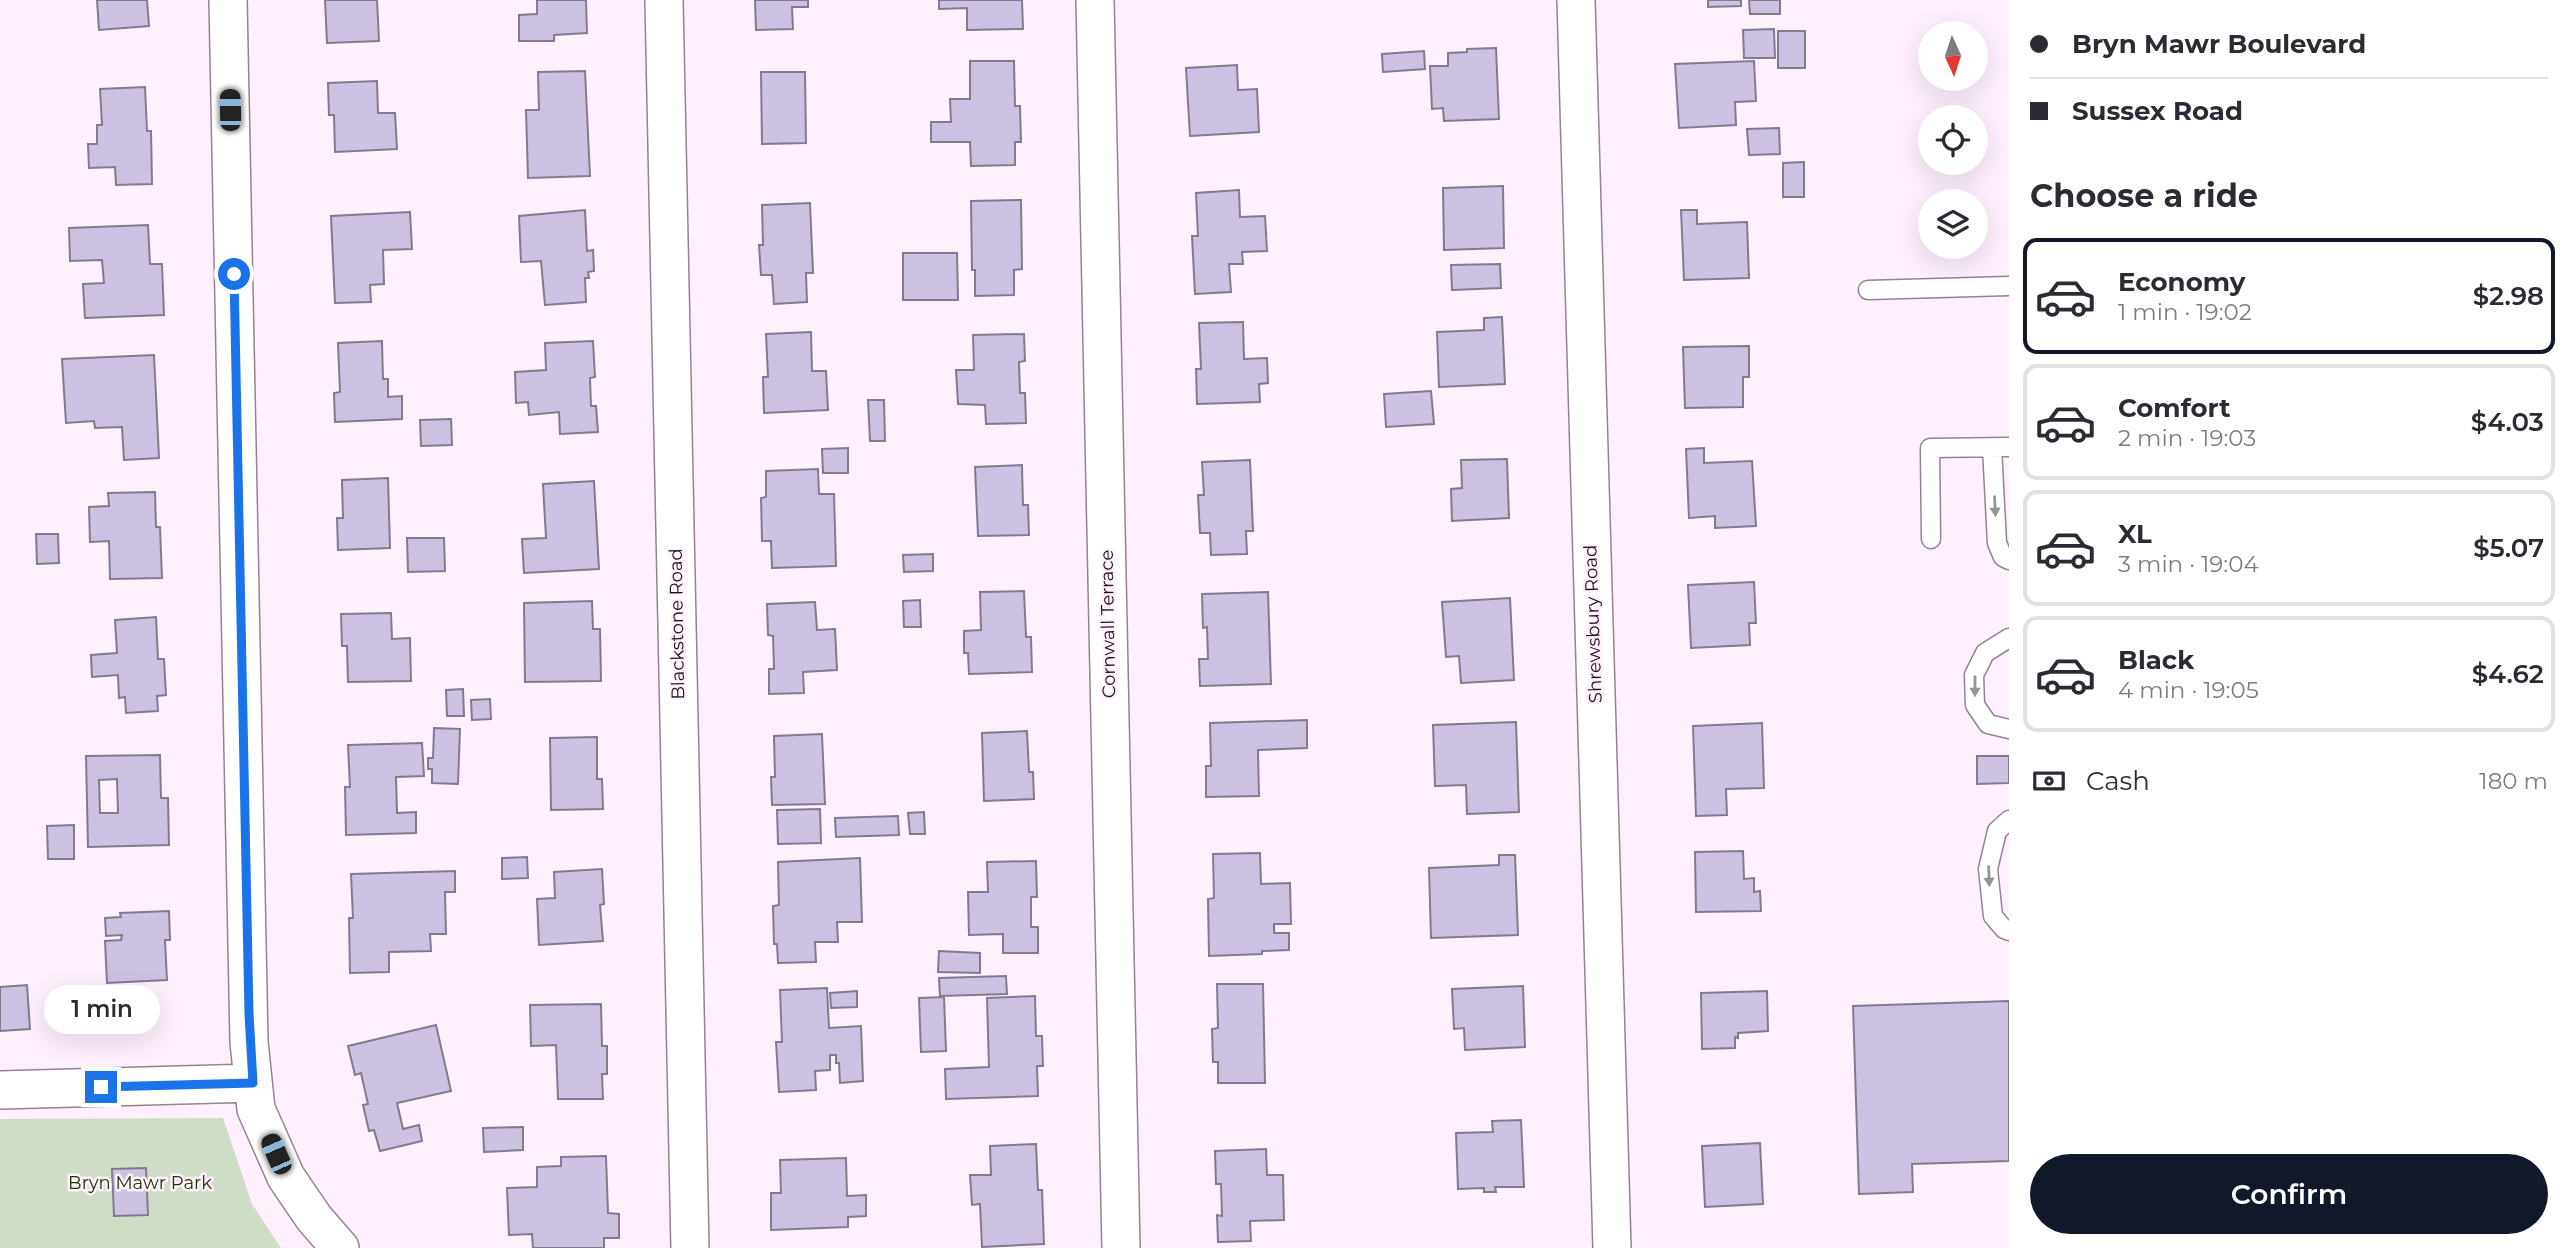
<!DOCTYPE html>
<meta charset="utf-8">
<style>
body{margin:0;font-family:Montserrat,sans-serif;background:#f7f7f7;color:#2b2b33;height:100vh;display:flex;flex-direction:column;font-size:26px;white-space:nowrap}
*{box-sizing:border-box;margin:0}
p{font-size:23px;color:#7c7c81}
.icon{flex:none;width:38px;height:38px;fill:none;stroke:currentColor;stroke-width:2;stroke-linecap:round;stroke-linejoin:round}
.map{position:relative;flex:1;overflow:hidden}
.sheet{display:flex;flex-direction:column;background:#fff;width:560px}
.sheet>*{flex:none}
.guide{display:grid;align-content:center;height:154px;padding:0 21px;background:#fff}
.needle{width:46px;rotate:177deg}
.fabs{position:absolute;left:1918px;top:21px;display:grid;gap:14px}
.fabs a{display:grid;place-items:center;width:70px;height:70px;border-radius:50%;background:#fff;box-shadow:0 7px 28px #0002;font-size:35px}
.end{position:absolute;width:32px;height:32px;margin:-16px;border:9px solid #1a73e8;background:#fff;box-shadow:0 0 0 4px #fff}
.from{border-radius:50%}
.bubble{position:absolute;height:49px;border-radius:24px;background:#fff;box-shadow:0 7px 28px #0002;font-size:23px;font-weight:600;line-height:49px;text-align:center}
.car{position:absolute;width:21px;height:42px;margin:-21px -10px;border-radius:9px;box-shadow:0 0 5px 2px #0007;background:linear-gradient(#222 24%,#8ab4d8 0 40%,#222 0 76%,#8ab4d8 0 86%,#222 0)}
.guide b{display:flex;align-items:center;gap:24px;height:66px;font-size:26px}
.guide b+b{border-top:2px solid #e1e1e2}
.guide i{width:18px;height:18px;background:#2b2b33}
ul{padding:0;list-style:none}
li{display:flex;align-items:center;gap:21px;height:116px;margin:0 14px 10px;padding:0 7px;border:4px solid #e1e1e2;border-radius:14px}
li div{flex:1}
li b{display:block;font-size:26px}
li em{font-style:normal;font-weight:600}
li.active{border-color:#111827}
li>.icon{width:63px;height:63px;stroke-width:1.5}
h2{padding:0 21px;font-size:32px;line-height:84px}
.pay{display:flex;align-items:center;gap:18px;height:77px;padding:0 21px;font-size:26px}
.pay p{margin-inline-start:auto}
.primary-button{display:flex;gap:14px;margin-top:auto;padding:14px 21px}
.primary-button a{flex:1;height:80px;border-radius:42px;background:#111827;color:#fff;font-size:28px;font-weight:600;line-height:80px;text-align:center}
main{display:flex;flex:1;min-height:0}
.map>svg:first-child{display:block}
</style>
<main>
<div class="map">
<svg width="2009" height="1248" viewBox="0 0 2009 1248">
<rect width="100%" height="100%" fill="#fff0fe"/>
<path fill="#d0ddc6" d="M 223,1118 L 252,1204 L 281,1248 L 0,1248 L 0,1119 Z"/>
<path fill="#cdc2e2" stroke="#817b8e" stroke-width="2" fill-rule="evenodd" d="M 97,0 L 147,0 L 149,26 L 99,30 Z
M 325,0 L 377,0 L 379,41 L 327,43 Z
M 537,0 L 586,0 L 587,33 L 554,35 L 554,41 L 519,41 L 519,15 L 537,14 Z
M 755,0 L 808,0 L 808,7 L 792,7 L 793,29 L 756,30 Z
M 939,0 L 1022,0 L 1023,29 L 967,30 L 967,8 L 939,9 Z
M 1708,0 L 1741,0 L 1741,6 L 1708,7 Z
M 1749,0 L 1780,0 L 1780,14 L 1750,14 Z
M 1774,29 L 1775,58 L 1744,58 L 1743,30 Z
M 1778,31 L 1805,31 L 1805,68 L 1778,68 Z
M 1496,48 L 1499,119 L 1444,121 L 1443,108 L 1432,109 L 1430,66 L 1448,66 L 1448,53 L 1467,52 L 1467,49 Z
M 1424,51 L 1425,69 L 1383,72 L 1382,54 Z
M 970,61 L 1014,61 L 1015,106 L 1020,106 L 1021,142 L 1015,142 L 1015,165 L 971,166 L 970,142 L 931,142 L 931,122 L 951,122 L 950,99 L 970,99 Z
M 1754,61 L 1756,101 L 1735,102 L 1736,125 L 1679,128 L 1675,64 Z
M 1237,65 L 1238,90 L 1257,89 L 1259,132 L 1190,136 L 1186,68 Z
M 585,71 L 590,176 L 528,178 L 526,110 L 539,110 L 538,72 Z
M 761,72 L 805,72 L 806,143 L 762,144 Z
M 377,81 L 378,113 L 395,113 L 397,149 L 335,152 L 334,115 L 329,115 L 328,83 Z
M 145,87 L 147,131 L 151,131 L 152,184 L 116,185 L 115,167 L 89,168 L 88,144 L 97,144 L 97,125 L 102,125 L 100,89 Z
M 1779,128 L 1780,154 L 1749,155 L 1747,129 Z
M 1804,162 L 1804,197 L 1783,197 L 1783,163 Z
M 1503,186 L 1504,248 L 1444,250 L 1443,188 Z
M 1239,190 L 1240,217 L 1265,216 L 1267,251 L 1242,252 L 1243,264 L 1229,264 L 1231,292 L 1195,294 L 1192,236 L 1198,236 L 1196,193 Z
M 1021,200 L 1022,269 L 1014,270 L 1014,295 L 975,296 L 975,270 L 972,270 L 971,201 Z
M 810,203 L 813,273 L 806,273 L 807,302 L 774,304 L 772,275 L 761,275 L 759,245 L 763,245 L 762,205 Z
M 585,210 L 587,251 L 593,250 L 594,271 L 588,272 L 589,278 L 585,278 L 586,302 L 545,305 L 541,261 L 521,262 L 519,216 Z
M 1681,210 L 1697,210 L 1697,224 L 1747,222 L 1749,278 L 1684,280 Z
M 410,212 L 412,249 L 383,250 L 384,284 L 370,285 L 371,302 L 335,303 L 331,216 Z
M 148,225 L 150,264 L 162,264 L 164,315 L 85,318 L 83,284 L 104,283 L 102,260 L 70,261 L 69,228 Z
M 903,253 L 957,253 L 958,300 L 903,300 Z
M 1500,264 L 1501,288 L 1452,290 L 1451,265 Z
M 1502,317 L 1505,384 L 1439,387 L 1437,332 L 1484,330 L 1484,318 Z
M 1243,322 L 1244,359 L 1267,358 L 1268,383 L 1259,384 L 1260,402 L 1197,404 L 1196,369 L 1201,369 L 1199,323 Z
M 811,332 L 812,371 L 826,371 L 828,410 L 764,413 L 763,377 L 768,377 L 766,334 Z
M 1024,334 L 1025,361 L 1019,362 L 1020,393 L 1025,393 L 1026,423 L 986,424 L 985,405 L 958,404 L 956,370 L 974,370 L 973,335 Z
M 382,341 L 383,379 L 388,379 L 388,397 L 402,396 L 402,419 L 335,422 L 334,393 L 340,392 L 338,343 Z
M 593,341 L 595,377 L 590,378 L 591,406 L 596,406 L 598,432 L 560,434 L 559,412 L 529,415 L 528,402 L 516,403 L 515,372 L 546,370 L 545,343 Z
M 1749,346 L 1749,377 L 1743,377 L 1743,407 L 1685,408 L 1683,347 Z
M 154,355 L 159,458 L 124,460 L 122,427 L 95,428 L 94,421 L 66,423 L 62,359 Z
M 1431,391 L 1434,424 L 1386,427 L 1384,394 Z
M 868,400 L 884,400 L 885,441 L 870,441 Z
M 451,419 L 452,445 L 421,446 L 420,420 Z
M 848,448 L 848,473 L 823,473 L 822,449 Z
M 1704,448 L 1704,463 L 1752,461 L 1756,526 L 1715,528 L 1715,516 L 1689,518 L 1686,449 Z
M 1507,459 L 1509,518 L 1452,521 L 1451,489 L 1462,488 L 1461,460 Z
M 1250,460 L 1253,531 L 1246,531 L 1247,554 L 1211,555 L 1210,533 L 1200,533 L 1198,495 L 1204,495 L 1202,462 Z
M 1022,465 L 1023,505 L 1028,505 L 1029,535 L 978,536 L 975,467 Z
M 818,469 L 819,494 L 834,494 L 836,566 L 772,568 L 771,541 L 762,541 L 761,498 L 766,497 L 766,471 Z
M 388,478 L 390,548 L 338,550 L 337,518 L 343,518 L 342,480 Z
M 594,481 L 599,569 L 524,573 L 522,539 L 546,538 L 543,484 Z
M 155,492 L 156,527 L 160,527 L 162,578 L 110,579 L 109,541 L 90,542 L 89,507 L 109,506 L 108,493 Z
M 36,534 L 58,534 L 59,563 L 37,564 Z
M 407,538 L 444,538 L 445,571 L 408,572 Z
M 933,554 L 933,571 L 904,572 L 903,555 Z
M 1754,582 L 1756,623 L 1749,623 L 1750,645 L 1691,648 L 1688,585 Z
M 1024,591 L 1026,637 L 1031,637 L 1032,672 L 969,674 L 968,653 L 964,653 L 964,631 L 981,630 L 980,592 Z
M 1268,592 L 1271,684 L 1200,686 L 1199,659 L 1208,659 L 1207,627 L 1203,628 L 1202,594 Z
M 1510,598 L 1514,680 L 1461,683 L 1459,656 L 1446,657 L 1442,602 Z
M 920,600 L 921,627 L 904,627 L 903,601 Z
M 592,601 L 593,629 L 600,629 L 601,681 L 525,682 L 524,603 Z
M 815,602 L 817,630 L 835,629 L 837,670 L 803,672 L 804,693 L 769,694 L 769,669 L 774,669 L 773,636 L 768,635 L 767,604 Z
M 391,613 L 392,639 L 410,638 L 411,681 L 348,682 L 347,646 L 342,646 L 341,614 Z
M 156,617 L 158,659 L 164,659 L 166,695 L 157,696 L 158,711 L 126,713 L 125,697 L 119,698 L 118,675 L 92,677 L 91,655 L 117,653 L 115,620 Z
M 463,689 L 464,716 L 447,716 L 446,690 Z
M 490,699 L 491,719 L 472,720 L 471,700 Z
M 1307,720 L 1307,748 L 1258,750 L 1259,796 L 1206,797 L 1206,766 L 1211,766 L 1210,723 Z
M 1516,722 L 1519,812 L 1467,814 L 1466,785 L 1435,786 L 1433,725 Z
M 1762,723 L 1764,788 L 1726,789 L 1727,815 L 1696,816 L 1693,726 Z
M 434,728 L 460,729 L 458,784 L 432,783 L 432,769 L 428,769 L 428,758 L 433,758 Z
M 1027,731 L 1029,772 L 1033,772 L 1034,799 L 984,801 L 982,733 Z
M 822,734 L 825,804 L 772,805 L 771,777 L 775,777 L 774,736 Z
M 597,737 L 597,779 L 602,779 L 603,809 L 551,810 L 550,738 Z
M 422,743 L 424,776 L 396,777 L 397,813 L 416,812 L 416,833 L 346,835 L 345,787 L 350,787 L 348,745 Z
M 160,755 L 161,798 L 168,798 L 169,845 L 88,847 L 86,756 ZM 117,779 L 118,813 L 100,813 L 99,780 Z
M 1977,756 L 2009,756 L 2009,783 L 1977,784 Z
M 820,809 L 821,843 L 778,844 L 777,810 Z
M 924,812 L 925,834 L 910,834 L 908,813 Z
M 898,816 L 899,835 L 836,837 L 835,818 Z
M 74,825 L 74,859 L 48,859 L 47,826 Z
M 1743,851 L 1744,879 L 1754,878 L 1754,892 L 1760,891 L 1761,911 L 1696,912 L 1695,852 Z
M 1260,853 L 1261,884 L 1290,883 L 1291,924 L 1274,924 L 1274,933 L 1289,933 L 1289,950 L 1262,951 L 1262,954 L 1209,956 L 1208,899 L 1214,898 L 1213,854 Z
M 1499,855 L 1515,855 L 1518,935 L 1431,938 L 1429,868 L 1499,865 Z
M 527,857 L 528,878 L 502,879 L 502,858 Z
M 860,858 L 862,922 L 837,922 L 838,942 L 815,942 L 816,962 L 778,963 L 777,944 L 774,944 L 773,906 L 779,905 L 778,862 Z
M 1036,861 L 1037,897 L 1031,897 L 1031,927 L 1038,927 L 1038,953 L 1003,953 L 1003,934 L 969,935 L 968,892 L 988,892 L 987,862 Z
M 602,869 L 604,904 L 600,905 L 603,941 L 539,945 L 537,899 L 555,898 L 554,872 Z
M 455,871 L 455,892 L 445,892 L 446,934 L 430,934 L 431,951 L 389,952 L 389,972 L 350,973 L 349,918 L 353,918 L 351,874 Z
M 169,911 L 170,940 L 165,940 L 167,980 L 107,983 L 105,941 L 121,940 L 122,935 L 106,936 L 105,918 L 121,917 L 120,913 Z
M 939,951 L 980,953 L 980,973 L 938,972 Z
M 1006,976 L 1007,994 L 940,996 L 939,978 Z
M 1217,984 L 1263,984 L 1265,1083 L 1218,1083 L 1218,1062 L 1213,1062 L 1212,1029 L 1218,1028 Z
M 27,985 L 30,1029 L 0,1031 L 0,987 Z
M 1523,986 L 1525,1047 L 1465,1050 L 1464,1028 L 1454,1029 L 1452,989 Z
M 827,988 L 829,1028 L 861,1026 L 863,1081 L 840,1083 L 839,1063 L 836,1063 L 836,1055 L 830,1055 L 830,1070 L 815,1071 L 816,1090 L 779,1092 L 776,1042 L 782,1042 L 780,990 Z
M 857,991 L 857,1007 L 831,1008 L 830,993 Z
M 1767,991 L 1768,1031 L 1738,1033 L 1738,1038 L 1735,1037 L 1735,1048 L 1702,1049 L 1701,993 Z
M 1035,996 L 1036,1036 L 1042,1036 L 1043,1066 L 1037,1066 L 1038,1096 L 946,1099 L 945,1069 L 989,1067 L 987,998 Z
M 944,997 L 946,1051 L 921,1052 L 919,998 Z
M 2009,1001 L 2009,1161 L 1912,1164 L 1913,1192 L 1859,1194 L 1853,1006 Z
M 601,1004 L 602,1046 L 607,1046 L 607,1074 L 602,1074 L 603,1099 L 558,1099 L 556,1045 L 531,1046 L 530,1005 Z
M 436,1025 L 451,1091 L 397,1103 L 403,1129 L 419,1125 L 422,1141 L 380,1151 L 374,1130 L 369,1131 L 363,1105 L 368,1104 L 361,1073 L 355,1075 L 348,1046 Z
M 1521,1120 L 1524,1187 L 1495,1187 L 1496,1192 L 1484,1192 L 1484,1188 L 1458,1189 L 1456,1133 L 1493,1132 L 1492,1121 Z
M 523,1127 L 523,1150 L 484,1152 L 483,1128 Z
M 1760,1143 L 1763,1204 L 1705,1207 L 1702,1146 Z
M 1036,1144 L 1038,1190 L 1042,1190 L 1044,1244 L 982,1247 L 980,1204 L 972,1205 L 970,1175 L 991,1175 L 990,1146 Z
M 1266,1149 L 1267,1175 L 1283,1175 L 1284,1220 L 1250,1221 L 1251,1241 L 1218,1242 L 1217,1215 L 1222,1216 L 1221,1184 L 1216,1184 L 1215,1151 Z
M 606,1156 L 608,1213 L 619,1214 L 619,1238 L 604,1238 L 604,1248 L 533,1248 L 532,1234 L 509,1235 L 507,1188 L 537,1187 L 537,1167 L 561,1166 L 561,1157 Z
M 846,1158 L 847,1196 L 866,1195 L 866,1216 L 848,1217 L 848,1227 L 771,1230 L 771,1193 L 781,1193 L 780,1160 Z
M 146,1168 L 148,1215 L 114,1216 L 112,1169 Z"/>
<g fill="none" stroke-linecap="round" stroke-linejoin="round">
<g stroke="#948493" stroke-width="21">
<path id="lane" d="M 1868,290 L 2009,286
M 1992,447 L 1997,543 L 2003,557 L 2009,560
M 1931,539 L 1930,448 L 2009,447
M 2009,638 L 1985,653 L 1974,675 L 1975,705 L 1988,724 L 2009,729
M 2009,820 L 1997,831 L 1988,869 L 1993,916 L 2004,929 L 2009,931"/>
</g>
<g stroke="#948493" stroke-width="40">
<path id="street" d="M 228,0 L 249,1042 L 256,1109 L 286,1177 L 314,1218 L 340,1248
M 664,0 L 690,1248
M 1095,0 L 1121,1248
M 1576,0 L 1612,1248
M 0,1090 L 253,1083"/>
</g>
<use href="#lane" stroke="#fff" stroke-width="18"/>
<use href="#street" stroke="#fff" stroke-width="37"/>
</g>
<defs><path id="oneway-solid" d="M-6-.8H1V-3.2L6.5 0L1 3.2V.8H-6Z" transform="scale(1.75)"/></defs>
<g fill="#979497">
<use href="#oneway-solid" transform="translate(1995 506) rotate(87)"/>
<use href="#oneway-solid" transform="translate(1975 686) rotate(90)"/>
<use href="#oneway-solid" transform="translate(1989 876) rotate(88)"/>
</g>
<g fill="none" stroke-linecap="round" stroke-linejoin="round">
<path stroke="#1a73e8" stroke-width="9" d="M 101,1087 L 253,1083 L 249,1014 L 234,274"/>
</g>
<g text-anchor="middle" stroke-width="5" stroke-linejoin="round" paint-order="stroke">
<g font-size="18" fill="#181217" stroke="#fff0fe">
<text transform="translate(677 624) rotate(-91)" y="6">Blackstone Road</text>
<text transform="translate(1108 624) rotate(-91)" y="6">Cornwall Terrace</text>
<text transform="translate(1593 624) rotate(-92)" y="6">Shrewsbury Road</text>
</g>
<g font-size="18" fill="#203505" stroke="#fff0fe">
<text x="140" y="1189">Bryn Mawr Park</text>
</g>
</g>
</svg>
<div class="fabs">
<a><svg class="needle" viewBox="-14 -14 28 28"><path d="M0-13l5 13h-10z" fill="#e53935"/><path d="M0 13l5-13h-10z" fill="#7c7c81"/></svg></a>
<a><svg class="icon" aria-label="locate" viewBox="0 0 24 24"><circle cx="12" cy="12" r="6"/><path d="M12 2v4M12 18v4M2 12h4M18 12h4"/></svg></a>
<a><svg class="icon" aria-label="layers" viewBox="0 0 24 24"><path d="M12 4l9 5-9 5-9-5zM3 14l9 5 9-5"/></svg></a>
</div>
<i class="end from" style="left:234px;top:274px"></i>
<i class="end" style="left:101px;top:1087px"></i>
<div class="bubble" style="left:44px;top:985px;width:116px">1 min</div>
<i class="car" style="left:230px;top:110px;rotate:359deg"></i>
<i class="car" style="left:276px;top:1154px;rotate:336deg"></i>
</div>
<section class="sheet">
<div class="guide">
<b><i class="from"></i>Bryn Mawr Boulevard</b>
<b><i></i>Sussex Road</b>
</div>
<h2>Choose a ride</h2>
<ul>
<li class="active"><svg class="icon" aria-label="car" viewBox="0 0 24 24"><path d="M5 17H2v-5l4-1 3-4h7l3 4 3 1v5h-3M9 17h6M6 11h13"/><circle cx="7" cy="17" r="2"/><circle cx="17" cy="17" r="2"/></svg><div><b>Economy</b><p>1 min · 19:02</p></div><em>$2.98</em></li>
<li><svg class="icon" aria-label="car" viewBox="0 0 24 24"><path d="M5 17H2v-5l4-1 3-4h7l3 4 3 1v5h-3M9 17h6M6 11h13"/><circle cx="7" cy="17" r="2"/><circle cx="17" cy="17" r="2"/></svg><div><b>Comfort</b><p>2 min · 19:03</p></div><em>$4.03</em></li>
<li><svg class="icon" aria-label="car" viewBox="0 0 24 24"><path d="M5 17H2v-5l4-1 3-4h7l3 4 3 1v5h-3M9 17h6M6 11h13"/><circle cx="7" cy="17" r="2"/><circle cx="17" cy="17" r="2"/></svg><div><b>XL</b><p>3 min · 19:04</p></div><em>$5.07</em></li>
<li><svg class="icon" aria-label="car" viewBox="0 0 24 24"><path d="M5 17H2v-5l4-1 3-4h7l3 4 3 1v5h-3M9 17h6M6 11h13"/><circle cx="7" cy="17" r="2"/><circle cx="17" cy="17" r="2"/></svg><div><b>Black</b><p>4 min · 19:05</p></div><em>$4.62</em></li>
</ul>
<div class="pay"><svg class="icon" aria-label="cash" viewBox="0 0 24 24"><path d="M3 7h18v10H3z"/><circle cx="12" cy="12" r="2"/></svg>Cash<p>180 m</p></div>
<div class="primary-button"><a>Confirm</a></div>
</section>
</main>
